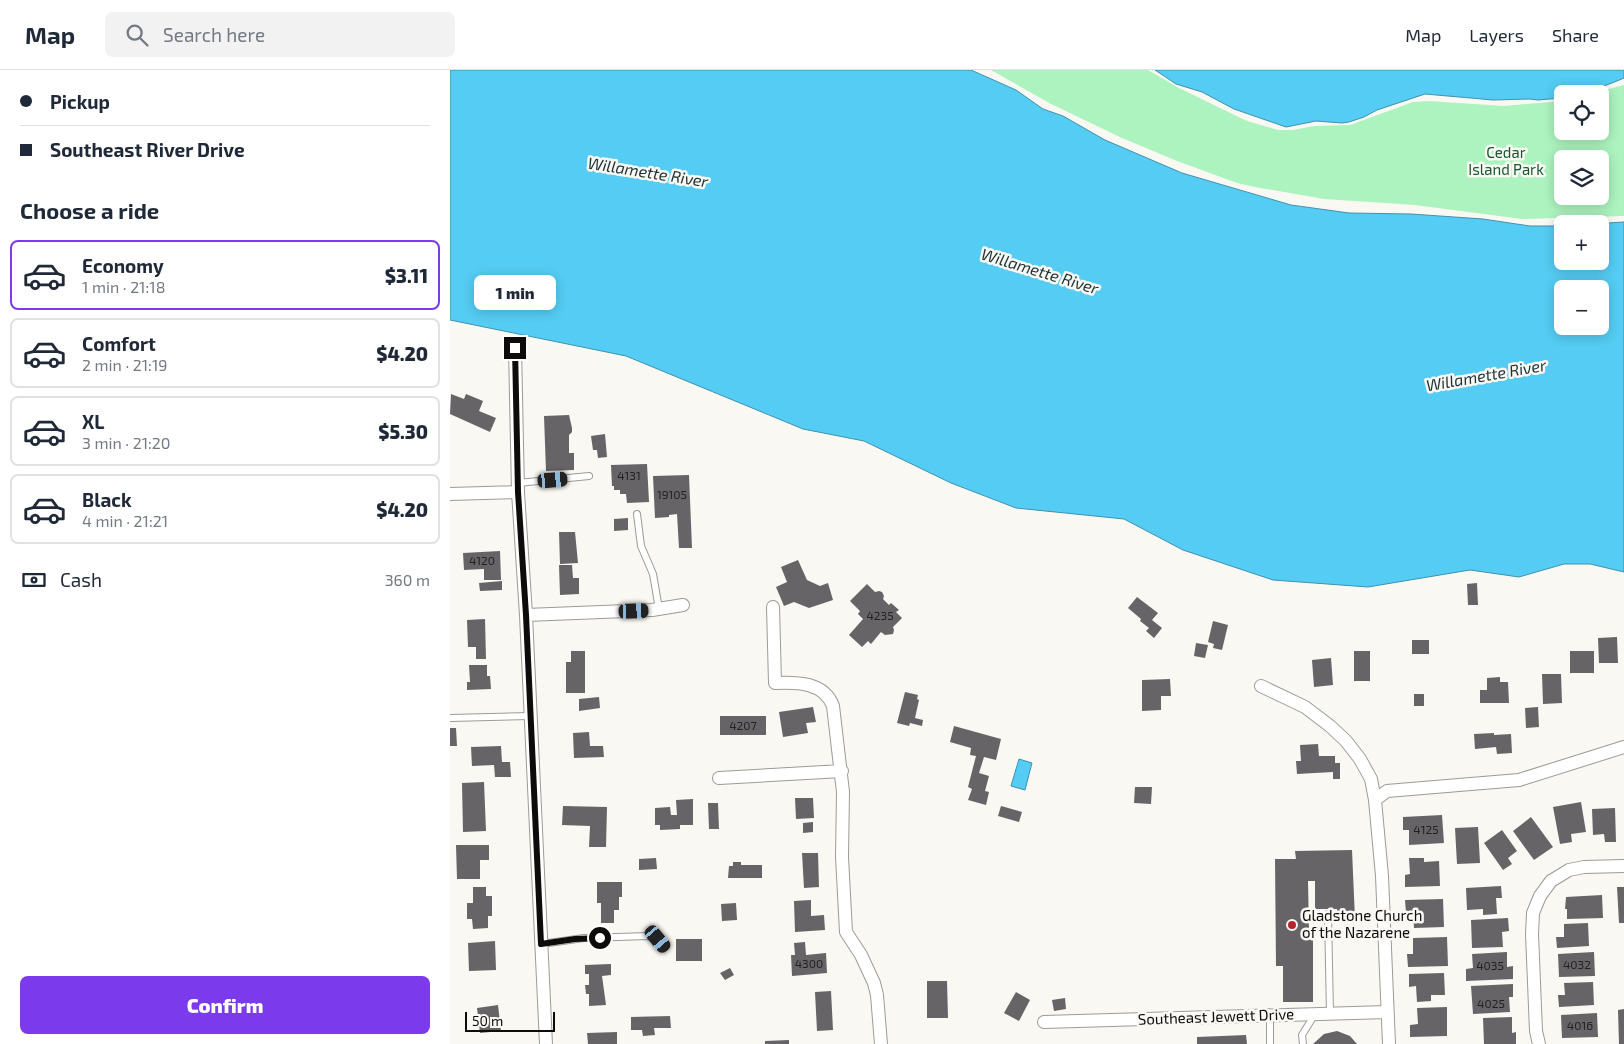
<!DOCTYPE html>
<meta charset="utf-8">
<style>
body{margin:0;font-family:"Exo 2",sans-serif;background:#f2f2f3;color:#1f2937;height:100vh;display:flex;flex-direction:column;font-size:19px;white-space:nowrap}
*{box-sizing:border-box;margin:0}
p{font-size:16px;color:#747a83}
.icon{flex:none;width:28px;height:28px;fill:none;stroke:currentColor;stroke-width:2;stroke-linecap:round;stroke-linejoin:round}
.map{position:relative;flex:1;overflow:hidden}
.sheet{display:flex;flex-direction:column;background:#fff;width:450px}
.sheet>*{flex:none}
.top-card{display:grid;align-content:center;height:110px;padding:0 20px;background:#fff}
.fabs{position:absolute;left:1104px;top:15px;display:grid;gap:10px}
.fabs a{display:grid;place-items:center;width:55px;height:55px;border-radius:8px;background:#fff;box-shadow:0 2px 12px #0003;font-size:25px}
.scale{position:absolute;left:15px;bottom:12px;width:90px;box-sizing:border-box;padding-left:5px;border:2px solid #0d0c0b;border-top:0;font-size:14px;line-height:18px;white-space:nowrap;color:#0d0c0b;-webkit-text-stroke:4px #f9f8f3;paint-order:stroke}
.end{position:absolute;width:22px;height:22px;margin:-11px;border:6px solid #0d0c0b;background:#fff;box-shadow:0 0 0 2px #fff}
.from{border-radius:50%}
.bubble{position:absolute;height:35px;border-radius:8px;background:#fff;box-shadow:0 2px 12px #0003;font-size:16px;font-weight:800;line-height:35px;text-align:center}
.car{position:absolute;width:15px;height:30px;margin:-15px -8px;border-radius:6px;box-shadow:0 0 4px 1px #0007;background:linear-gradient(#222 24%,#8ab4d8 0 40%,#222 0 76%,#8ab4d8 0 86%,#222 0)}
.top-card b{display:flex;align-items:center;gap:18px;height:48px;font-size:19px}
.top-card b+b{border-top:1px solid #e0e1e3}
.top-card i{width:12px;height:12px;background:#1f2937}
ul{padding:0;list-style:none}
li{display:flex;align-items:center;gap:15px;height:70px;margin:0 10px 8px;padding:0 10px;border:2px solid #e0e1e3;border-radius:8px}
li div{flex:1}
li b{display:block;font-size:19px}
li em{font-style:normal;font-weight:800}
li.on{border-color:#7c3aed}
li>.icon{width:45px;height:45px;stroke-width:1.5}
h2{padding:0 20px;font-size:22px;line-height:60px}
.pay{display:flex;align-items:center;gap:12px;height:55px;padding:0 20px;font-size:19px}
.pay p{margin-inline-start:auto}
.button{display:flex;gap:10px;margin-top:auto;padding:10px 20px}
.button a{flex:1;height:58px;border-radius:8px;background:#7c3aed;color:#fff;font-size:20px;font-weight:800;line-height:58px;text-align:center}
header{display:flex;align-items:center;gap:30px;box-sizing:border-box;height:70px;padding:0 25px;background:#fff;border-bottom:1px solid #e0e1e3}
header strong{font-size:24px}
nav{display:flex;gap:28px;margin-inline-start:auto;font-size:18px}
.search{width:350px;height:45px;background:#f2f2f3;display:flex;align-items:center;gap:12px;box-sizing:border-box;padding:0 18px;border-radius:8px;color:#747a83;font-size:19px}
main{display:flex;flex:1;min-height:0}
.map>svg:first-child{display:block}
</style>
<header>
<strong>Map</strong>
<div class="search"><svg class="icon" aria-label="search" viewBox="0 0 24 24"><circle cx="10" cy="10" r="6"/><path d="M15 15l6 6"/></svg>Search here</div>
<nav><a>Map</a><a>Layers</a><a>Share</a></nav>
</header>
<main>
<section class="sheet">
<div class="top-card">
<b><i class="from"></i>Pickup</b>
<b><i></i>Southeast River Drive</b>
</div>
<h2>Choose a ride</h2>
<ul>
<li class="on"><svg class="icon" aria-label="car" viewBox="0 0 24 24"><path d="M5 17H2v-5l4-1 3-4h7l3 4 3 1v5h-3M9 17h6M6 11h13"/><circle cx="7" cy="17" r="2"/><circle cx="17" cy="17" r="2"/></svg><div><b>Economy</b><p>1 min · 21:18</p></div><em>$3.11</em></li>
<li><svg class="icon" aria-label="car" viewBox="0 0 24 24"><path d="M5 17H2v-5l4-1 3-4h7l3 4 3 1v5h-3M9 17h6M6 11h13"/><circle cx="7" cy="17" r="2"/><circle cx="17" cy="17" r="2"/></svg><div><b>Comfort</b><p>2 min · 21:19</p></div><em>$4.20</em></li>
<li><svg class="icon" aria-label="car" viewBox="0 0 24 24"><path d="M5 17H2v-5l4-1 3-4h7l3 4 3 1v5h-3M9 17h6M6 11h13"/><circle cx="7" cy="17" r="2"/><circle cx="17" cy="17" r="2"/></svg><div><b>XL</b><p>3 min · 21:20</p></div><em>$5.30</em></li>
<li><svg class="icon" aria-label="car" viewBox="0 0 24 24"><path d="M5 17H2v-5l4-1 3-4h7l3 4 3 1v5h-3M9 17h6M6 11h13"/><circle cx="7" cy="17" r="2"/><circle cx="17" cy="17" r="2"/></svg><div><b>Black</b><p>4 min · 21:21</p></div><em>$4.20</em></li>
</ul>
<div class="pay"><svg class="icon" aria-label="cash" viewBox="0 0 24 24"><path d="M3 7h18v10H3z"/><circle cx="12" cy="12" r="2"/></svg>Cash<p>360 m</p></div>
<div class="button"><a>Confirm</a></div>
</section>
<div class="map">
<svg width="1174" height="974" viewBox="0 0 1174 974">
<rect width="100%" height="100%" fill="#f9f8f3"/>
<path fill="#adf3bf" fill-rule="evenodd" d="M 541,0 L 698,0 L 729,18 L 797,51 L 828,60 L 843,60 L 864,56 L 900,55 L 963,32 L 978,31 L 1054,36 L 1112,31 L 1112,61 L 1150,61 L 1150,24 L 1139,24 L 1174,15 L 1174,146 L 1072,149 L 965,135 L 874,129 L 805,117 L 787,113 L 727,91 L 672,68 L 601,34 ZM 1112,89 L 1150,89 L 1150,126 L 1112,126 Z"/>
<path fill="#55ccf3" stroke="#3f92ad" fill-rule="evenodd" d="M 0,0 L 521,0 L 566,20 L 593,39 L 613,46 L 655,70 L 732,103 L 841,135 L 899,143 L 961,144 L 1033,149 L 1080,156 L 1112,156 L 1112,191 L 1150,191 L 1150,154 L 1142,154 L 1174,152 L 1174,502 L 1140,494 L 1114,494 L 1069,507 L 1020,500 L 918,517 L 823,510 L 733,480 L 674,449 L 566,438 L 501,413 L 414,371 L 353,359 L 176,286 L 0,250 ZM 1112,219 L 1150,219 L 1150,256 L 1112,256 Z
M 705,0 L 1174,0 L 1174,8 C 1156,16 1133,24 1112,24 L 1112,28 L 1088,30 L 1080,29 L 1043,30 L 975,24 L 927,40 L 914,47 L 899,52 L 892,53 L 866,51 L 836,57 L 784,39 L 752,22 L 726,14 Z
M 569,689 L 582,693 L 575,720 L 561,716 Z"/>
<path fill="#666467" d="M 1,324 L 14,329 L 16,324 L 33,331 L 29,341 L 46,348 L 40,362 L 0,344 Z
M 119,345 L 122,358 L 122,362 L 119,365 L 119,383 L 124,383 L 124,400 L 96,401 L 94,346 Z
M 155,364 L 157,387 L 148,388 L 147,380 L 143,380 L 141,366 Z
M 197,394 L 199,432 L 177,433 L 176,424 L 170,424 L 170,420 L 164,420 L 164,416 L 162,416 L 161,395 Z
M 239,405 L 242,478 L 229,478 L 227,444 L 219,445 L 219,447 L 205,448 L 203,406 Z
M 178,448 L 178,460 L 164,461 L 164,449 Z
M 109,462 L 125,462 L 128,493 L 110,494 Z
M 50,481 L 51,510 L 34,510 L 34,499 L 14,500 L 13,483 Z
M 348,490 L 357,510 L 370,516 L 378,513 L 383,530 L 359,538 L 344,532 L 334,536 L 326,517 L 337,512 L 331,497 Z
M 109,495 L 122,495 L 123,508 L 129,508 L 129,524 L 110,525 Z
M 52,511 L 52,520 L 30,521 L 29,513 Z
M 1027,513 L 1028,535 L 1018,535 L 1017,514 Z
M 417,514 L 425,522 L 429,521 L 432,522 L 434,526 L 433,529 L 439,535 L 441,533 L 449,540 L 446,542 L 452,548 L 443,557 L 444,560 L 443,564 L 435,565 L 431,562 L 421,574 L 418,571 L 412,577 L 399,565 L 413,549 L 408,544 L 410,541 L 400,531 Z
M 687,527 L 708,543 L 702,550 L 712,558 L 704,568 L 696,561 L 699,558 L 690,551 L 691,549 L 678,538 Z
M 35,549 L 36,589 L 26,589 L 26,577 L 18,577 L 17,550 Z
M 763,551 L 778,555 L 772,580 L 763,578 L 764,574 L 758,572 Z
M 1167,567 L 1168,593 L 1149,593 L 1148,568 Z
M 962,570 L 979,570 L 979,584 L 962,584 Z
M 746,573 L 758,575 L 755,588 L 744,586 Z
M 121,581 L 135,581 L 135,623 L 116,623 L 116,592 L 121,592 Z
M 904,581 L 920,581 L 920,611 L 904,611 Z
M 1120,581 L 1144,581 L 1144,603 L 1120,603 Z
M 881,588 L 883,615 L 864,617 L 862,590 Z
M 19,595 L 37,595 L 37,606 L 40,606 L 41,619 L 17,620 L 17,612 L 20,612 Z
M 1092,604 L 1111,604 L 1112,633 L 1093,634 Z
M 1050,607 L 1050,612 L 1058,612 L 1059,633 L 1030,633 L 1030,620 L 1037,620 L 1037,608 Z
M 720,609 L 721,626 L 711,626 L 711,640 L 692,641 L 692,610 Z
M 455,622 L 468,625 L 467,629 L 469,630 L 465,648 L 473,650 L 472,656 L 460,653 L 459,656 L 447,653 Z
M 964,624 L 974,624 L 974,636 L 964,636 Z
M 149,627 L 150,638 L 129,641 L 129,629 Z
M 363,637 L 366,652 L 356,653 L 358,663 L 333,667 L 329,642 Z
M 1088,637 L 1089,657 L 1076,658 L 1075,638 Z
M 270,646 L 316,646 L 316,665 L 270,665 Z
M 504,656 L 551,669 L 546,690 L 534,687 L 529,703 L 539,706 L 535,721 L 539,722 L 536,735 L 518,730 L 522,719 L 518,717 L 526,686 L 520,685 L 521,678 L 500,672 Z
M 0,658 L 6,658 L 7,676 L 0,676 Z
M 139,662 L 140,676 L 153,676 L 154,687 L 124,688 L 123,663 Z
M 1044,663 L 1044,665 L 1061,664 L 1062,683 L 1047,684 L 1046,677 L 1025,679 L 1024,664 Z
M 868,674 L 869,686 L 885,686 L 885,693 L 890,693 L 890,709 L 883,709 L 883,702 L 847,704 L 846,691 L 851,691 L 850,675 Z
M 51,676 L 52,692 L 60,692 L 61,707 L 45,707 L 44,695 L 22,696 L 21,677 Z
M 34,712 L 36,761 L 13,762 L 12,713 Z
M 685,717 L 702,717 L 701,734 L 684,733 Z
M 345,728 L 363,728 L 364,748 L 346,749 Z
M 243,729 L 243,755 L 230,755 L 230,759 L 210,760 L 210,755 L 205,755 L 205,738 L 220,737 L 221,745 L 227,745 L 226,730 Z
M 1131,732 L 1136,762 L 1121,764 L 1122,772 L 1110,774 L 1103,737 Z
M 258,733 L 268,733 L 269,759 L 259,759 Z
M 113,736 L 157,737 L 156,777 L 139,777 L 140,756 L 112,755 Z
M 551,736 L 572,742 L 569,752 L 548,746 Z
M 1165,738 L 1166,772 L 1155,772 L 1154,764 L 1143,765 L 1142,739 Z
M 992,745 L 994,773 L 959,775 L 959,760 L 953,760 L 953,747 Z
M 1081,747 L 1103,777 L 1084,790 L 1063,761 Z
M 363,752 L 363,762 L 353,763 L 353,753 Z
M 1028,757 L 1030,793 L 1007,794 L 1005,758 Z
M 1052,760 L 1067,781 L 1058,788 L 1062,794 L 1053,800 L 1034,773 Z
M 6,775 L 39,775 L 39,790 L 30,790 L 30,809 L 7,809 Z
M 902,780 L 905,849 L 887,849 L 887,839 L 865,839 L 865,811 L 858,811 L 859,861 L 863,861 L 863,932 L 833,932 L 833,896 L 826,896 L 825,789 L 846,789 L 845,781 Z
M 352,783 L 368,783 L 369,817 L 354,818 Z
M 206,788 L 207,799 L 189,800 L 189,789 Z
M 959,788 L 974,788 L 974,792 L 989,791 L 990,816 L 955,817 L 955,805 L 960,804 Z
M 283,792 L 291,792 L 291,795 L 312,795 L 312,808 L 278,808 L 279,796 L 283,796 Z
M 147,812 L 172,812 L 172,827 L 169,827 L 169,840 L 164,840 L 164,853 L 151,853 L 151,833 L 147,833 Z
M 1051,816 L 1052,828 L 1046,828 L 1047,844 L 1033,845 L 1033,839 L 1017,840 L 1016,818 Z
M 23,817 L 36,817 L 36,826 L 42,826 L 42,846 L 38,846 L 38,858 L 23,859 L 22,849 L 17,849 L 17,833 L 23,833 Z
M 1167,817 L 1174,817 L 1174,853 L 1169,853 Z
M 1152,825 L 1153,848 L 1117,849 L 1117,839 L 1115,839 L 1116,827 Z
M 993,829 L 994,857 L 964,858 L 963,842 L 956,843 L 955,830 Z
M 361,830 L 361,846 L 374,845 L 375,860 L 345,862 L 344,831 Z
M 286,833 L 287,850 L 272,851 L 271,834 Z
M 1058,848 L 1059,861 L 1052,862 L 1053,877 L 1022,878 L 1021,850 Z
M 1138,853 L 1139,876 L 1107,878 L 1106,867 L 1114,867 L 1114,854 Z
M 997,867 L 998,896 L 958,897 L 957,884 L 963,884 L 963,868 Z
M 226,869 L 252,869 L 252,891 L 226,891 Z
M 45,871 L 46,900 L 19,901 L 18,873 Z
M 355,872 L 356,885 L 376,883 L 377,903 L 342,906 L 341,885 L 345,885 L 344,873 Z
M 1057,882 L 1057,897 L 1063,896 L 1063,909 L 1016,911 L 1016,899 L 1023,898 L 1022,884 Z
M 1144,882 L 1145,906 L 1109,907 L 1108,884 Z
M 161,894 L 161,905 L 152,906 L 156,935 L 139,936 L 139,924 L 136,924 L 135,915 L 139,915 L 139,904 L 135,904 L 135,895 Z
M 280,898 L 284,905 L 275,910 L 270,903 Z
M 994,903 L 995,925 L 981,925 L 981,931 L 967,932 L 966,916 L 959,917 L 959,904 Z
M 477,911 L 497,911 L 498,948 L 477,948 Z
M 1143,912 L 1144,935 L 1109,937 L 1108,925 L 1115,925 L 1114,913 Z
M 1063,914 L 1063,927 L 1059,927 L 1060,942 L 1023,944 L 1021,916 Z
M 381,921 L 383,960 L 367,961 L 365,922 Z
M 566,922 L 580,930 L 569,951 L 554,943 Z
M 615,928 L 616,939 L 604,941 L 602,930 Z
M 48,935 L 51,961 L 30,963 L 27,938 Z
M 997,937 L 997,966 L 960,967 L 960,955 L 968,954 L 967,938 Z
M 1174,939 L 1174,974 L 1169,974 L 1168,940 Z
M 1147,943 L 1148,967 L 1112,968 L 1111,945 Z
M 220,946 L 221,958 L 204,958 L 205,965 L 193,966 L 192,960 L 181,960 L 181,947 Z
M 1062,947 L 1062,963 L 1066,962 L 1066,974 L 1034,974 L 1033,948 Z
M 887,961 L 900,966 L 907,974 L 863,974 L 874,964 Z
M 167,962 L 167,974 L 138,974 L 137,963 Z
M 796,965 L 797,974 L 747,974 L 747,967 Z
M 339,970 L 339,974 L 315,974 L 315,971 Z"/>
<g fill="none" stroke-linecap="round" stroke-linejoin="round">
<g stroke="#9c9b97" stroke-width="8">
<path id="service" d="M 68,413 L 139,406
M 187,444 L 191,476 L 203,504 L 209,539
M 0,648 L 80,646
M 878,844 L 880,944
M 91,874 L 134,868 L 199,866 L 209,869 L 215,877
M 820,946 L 820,974
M 853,974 L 852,965 L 865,944"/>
</g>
<g stroke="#9c9b97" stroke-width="14">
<path id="minor" d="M 65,278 L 68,422 L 76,545 L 96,974
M 0,424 L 68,422
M 323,537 L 325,613 C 347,612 374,612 383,636 L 393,722 L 392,787 L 396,862 L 411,885 L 424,913 L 427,925 L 431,974
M 76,545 L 202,540 L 233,535
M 811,616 L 855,637 L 880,656 L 896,671 L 910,689 L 921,709 L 925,730 L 932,806 L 939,974
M 269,708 L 392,701
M 925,730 L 937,721 L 1069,710 L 1174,677
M 594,952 L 937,942
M 1089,974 L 1086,961 L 1082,864 L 1083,843 L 1090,826 L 1101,811 L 1119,800 L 1134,797 L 1174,796"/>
</g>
<use href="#service" stroke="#fff" stroke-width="6"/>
<use href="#minor" stroke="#fff" stroke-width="12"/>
</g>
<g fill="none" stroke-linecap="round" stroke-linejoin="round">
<path stroke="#0d0c0b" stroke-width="6" d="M 65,278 L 68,422 L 76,545 L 91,874 L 125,869 L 150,868"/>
</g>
<circle fill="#b6252f" stroke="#f9f8f3" stroke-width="2" cx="842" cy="855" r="5"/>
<g text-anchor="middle" stroke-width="5" stroke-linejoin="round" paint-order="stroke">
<g font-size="12" fill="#232222">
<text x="179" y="410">4131</text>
<text x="222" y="429">19105</text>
<text x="32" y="495">4120</text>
<text x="430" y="550">4235</text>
<text x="293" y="660">4207</text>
<text x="976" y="764">4125</text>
<text x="359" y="898">4300</text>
<text x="1127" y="899">4032</text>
<text x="1040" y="900">4035</text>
<text x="1041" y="938">4025</text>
<text x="1130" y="960">4016</text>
</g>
<g font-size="15" fill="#18552f" stroke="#f9f8f3">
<text x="1056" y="88">Cedar<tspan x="1056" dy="17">Island Park</tspan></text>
</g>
<g font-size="15" fill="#0d0c0b" stroke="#f9f8f3" text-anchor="start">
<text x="852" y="851">Gladstone Church<tspan x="852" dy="17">of the Nazarene</tspan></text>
</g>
<g font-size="15" fill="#0d0c0b" stroke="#f9f8f3">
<text transform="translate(766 947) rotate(-2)" y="5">Southeast Jewett Drive</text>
</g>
<g font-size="16" font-style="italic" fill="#1c3038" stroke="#f9f8f3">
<text transform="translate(198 102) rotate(9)" y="6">Willamette River</text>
<text transform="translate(590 201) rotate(17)" y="6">Willamette River</text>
<text transform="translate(1036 305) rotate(-10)" y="6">Willamette River</text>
</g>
</g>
</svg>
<div class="fabs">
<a><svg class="icon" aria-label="locate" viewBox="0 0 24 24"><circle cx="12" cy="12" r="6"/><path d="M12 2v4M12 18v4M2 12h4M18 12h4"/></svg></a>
<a><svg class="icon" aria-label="layers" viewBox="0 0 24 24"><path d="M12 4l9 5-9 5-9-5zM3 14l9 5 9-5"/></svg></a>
<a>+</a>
<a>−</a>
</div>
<div class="scale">50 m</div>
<i class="end from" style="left:150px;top:868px"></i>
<i class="end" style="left:65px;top:278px"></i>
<div class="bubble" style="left:24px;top:205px;width:82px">1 min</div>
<i class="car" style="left:103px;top:410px;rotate:85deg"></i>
<i class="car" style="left:184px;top:541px;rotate:88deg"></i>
<i class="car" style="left:208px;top:869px;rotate:140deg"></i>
</div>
</main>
